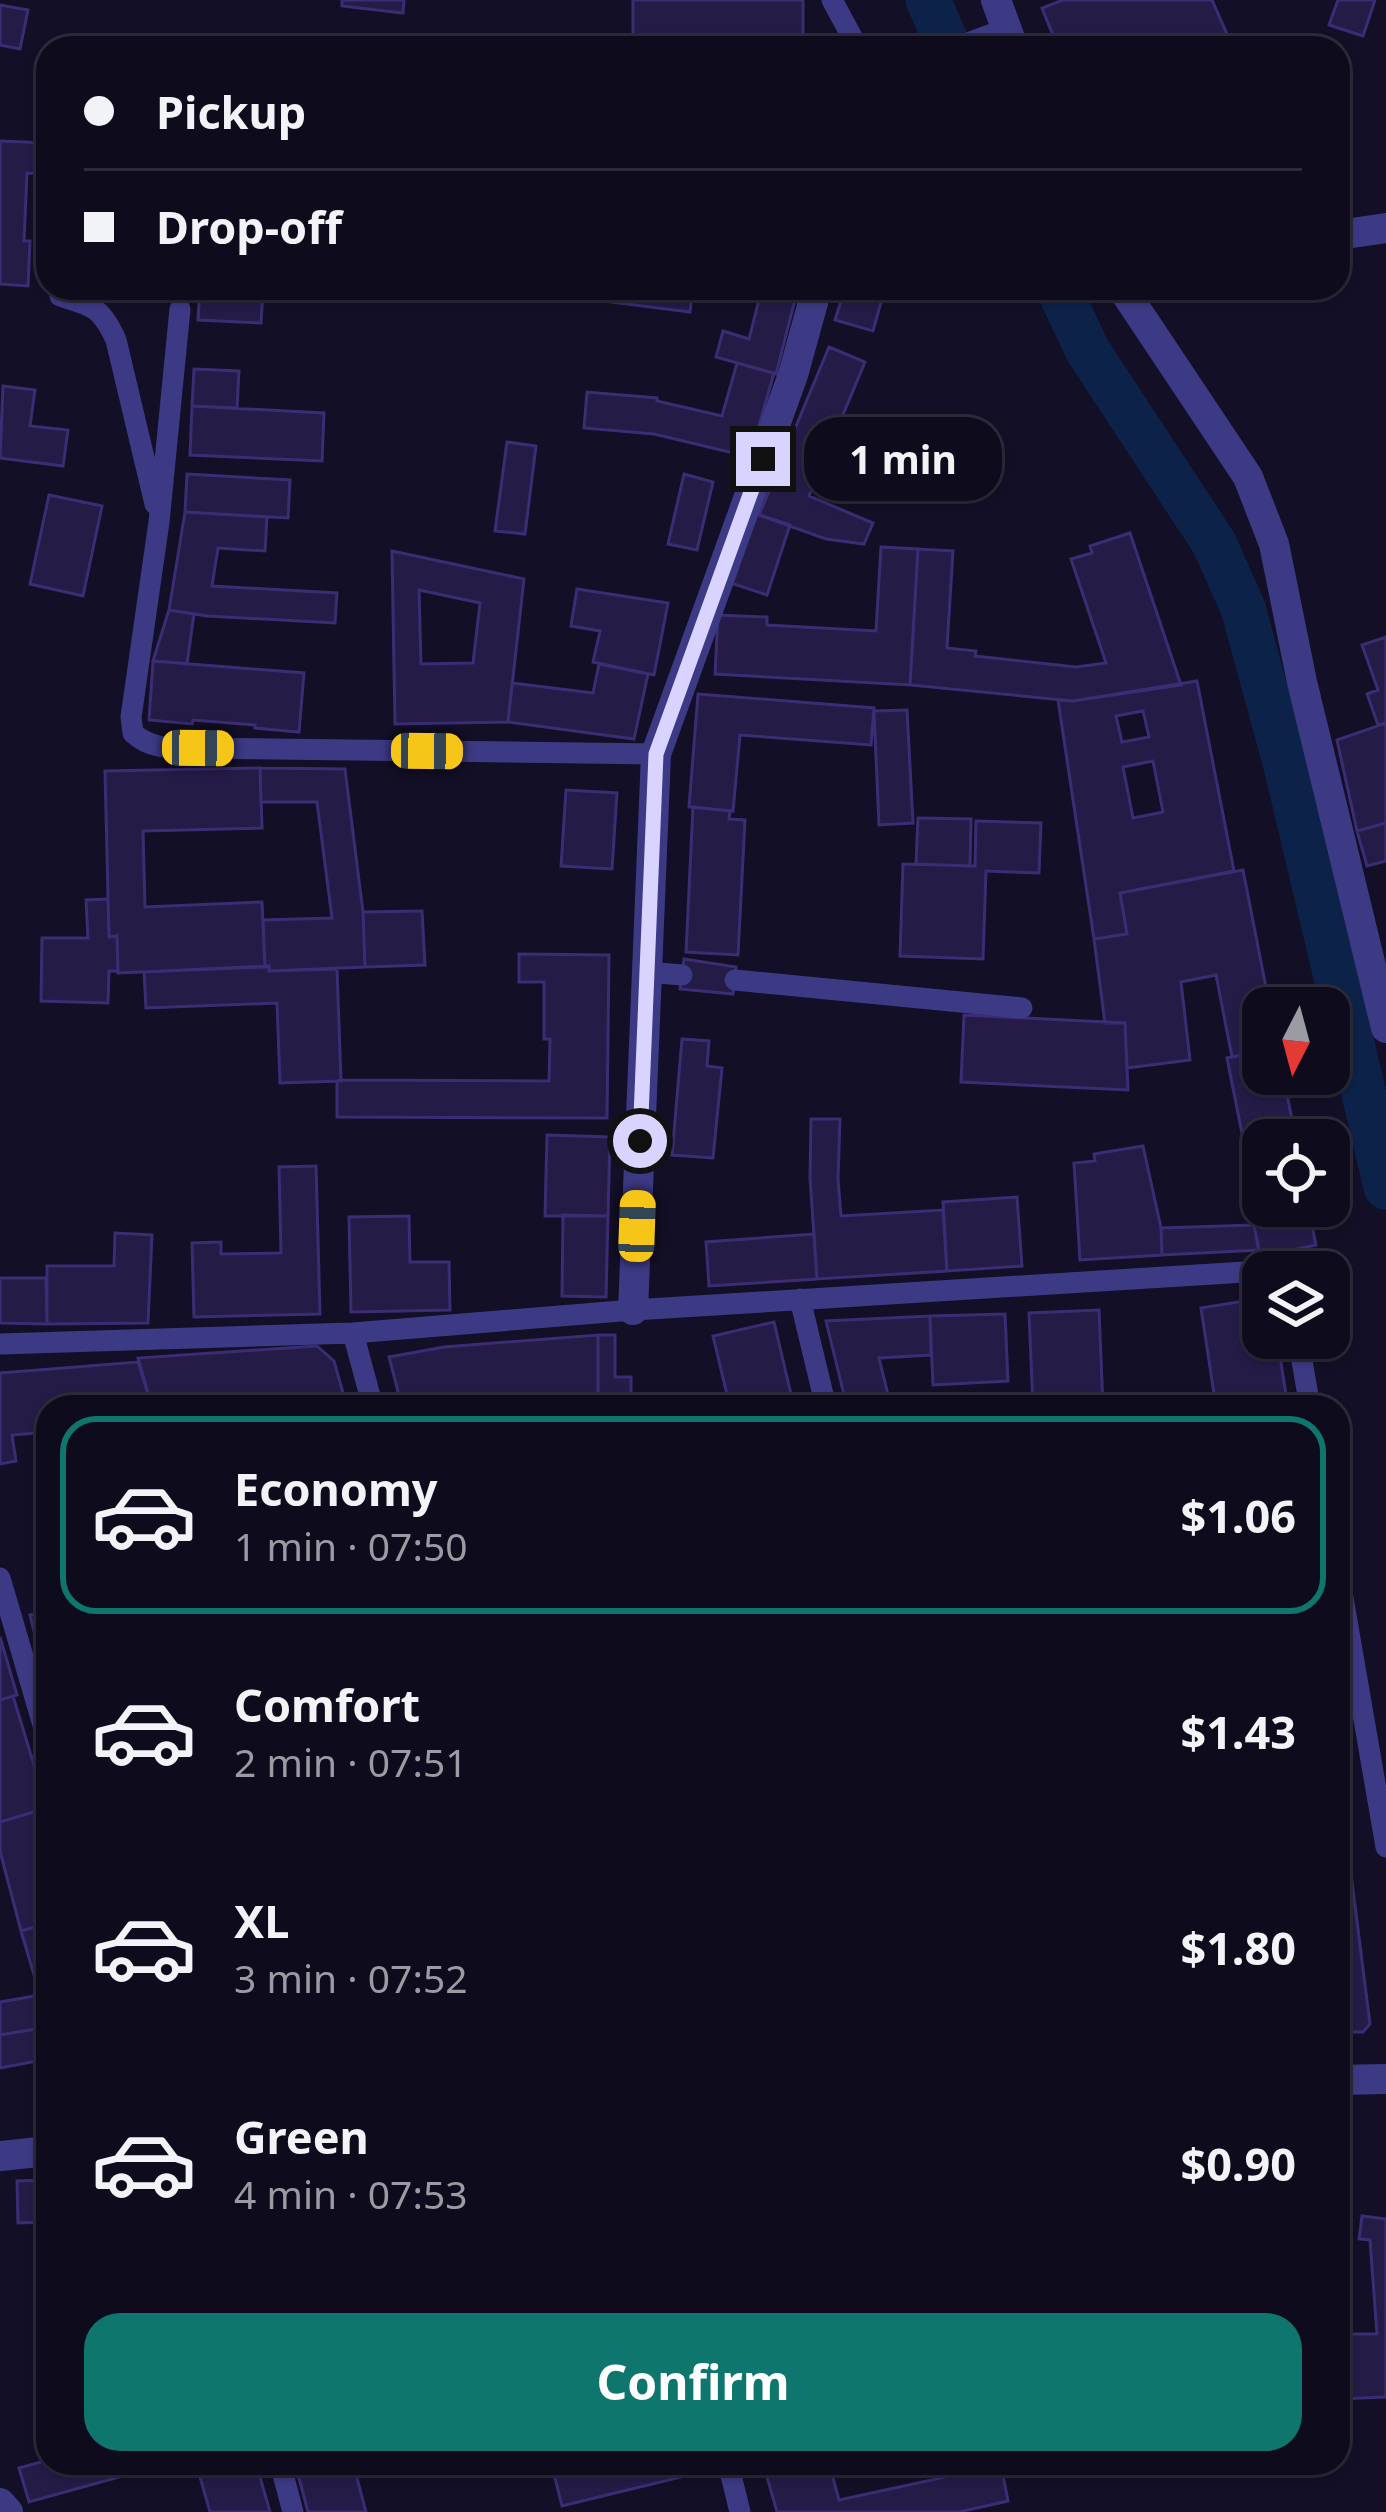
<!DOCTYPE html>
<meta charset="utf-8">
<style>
body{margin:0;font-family:"Noto Sans",sans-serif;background:#1c1929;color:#f1f3f6;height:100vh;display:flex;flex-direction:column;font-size:45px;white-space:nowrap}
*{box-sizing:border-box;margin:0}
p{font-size:39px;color:#9b9ba3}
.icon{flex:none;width:66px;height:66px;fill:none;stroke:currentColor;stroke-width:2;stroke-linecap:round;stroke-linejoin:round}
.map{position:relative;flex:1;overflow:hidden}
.sheet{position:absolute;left:36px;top:1395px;width:1314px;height:1080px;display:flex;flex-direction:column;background:#0e0b1c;border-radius:36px;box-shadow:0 3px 9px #0004,0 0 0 3px #2e2b3b}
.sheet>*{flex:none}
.hud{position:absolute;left:36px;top:36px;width:1314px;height:264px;border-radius:36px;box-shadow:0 3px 9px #0004,0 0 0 3px #2e2b3b;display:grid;align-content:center;height:264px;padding:0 48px;background:#0e0b1c}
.needle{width:78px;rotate:186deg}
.buttons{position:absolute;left:1242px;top:987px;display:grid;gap:24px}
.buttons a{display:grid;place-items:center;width:108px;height:108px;border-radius:24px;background:#0e0b1c;box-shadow:0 3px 9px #0004,0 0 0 3px #2e2b3b;font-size:60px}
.end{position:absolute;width:54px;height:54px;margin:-27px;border:15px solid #d9d4ff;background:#111;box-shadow:0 0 0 6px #111}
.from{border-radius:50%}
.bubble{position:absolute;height:84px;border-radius:36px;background:#0e0b1c;box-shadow:0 3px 9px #0004,0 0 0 3px #2e2b3b;font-size:39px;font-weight:700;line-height:84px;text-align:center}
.car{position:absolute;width:36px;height:72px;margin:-36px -18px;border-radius:15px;box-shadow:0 0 9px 3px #0007;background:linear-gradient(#f5c518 24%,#345 0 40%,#f5c518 0 76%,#345 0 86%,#f5c518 0)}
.hud b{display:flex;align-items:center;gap:42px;height:114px;font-size:45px}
.hud b+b{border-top:3px solid #2e2b3b}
.hud i{width:30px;height:30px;background:#f1f3f6}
ul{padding:21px 0 0;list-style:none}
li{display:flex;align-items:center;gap:36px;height:198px;margin:0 24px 18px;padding:0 24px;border:6px solid transparent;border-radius:36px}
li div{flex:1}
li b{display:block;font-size:45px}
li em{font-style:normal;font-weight:700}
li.active{border-color:#0f766e}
li>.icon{width:108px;height:108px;stroke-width:1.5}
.primary-button{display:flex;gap:24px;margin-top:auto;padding:24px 48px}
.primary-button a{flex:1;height:138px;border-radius:36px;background:#0f766e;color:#fff;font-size:48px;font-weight:700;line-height:138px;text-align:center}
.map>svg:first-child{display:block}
</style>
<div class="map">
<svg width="1386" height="2512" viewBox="0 0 1386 2512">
<rect width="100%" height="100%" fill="#130f26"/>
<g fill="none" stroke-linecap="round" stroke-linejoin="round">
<path stroke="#0c2248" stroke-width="45" d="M 928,0 L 949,48
M 1058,288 L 1088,351 L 1214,543 L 1243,608 L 1285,762 L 1386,1187"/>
</g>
<path fill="#241b47" stroke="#3b2d73" stroke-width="3" fill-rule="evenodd" d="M 342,0 L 404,0 L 403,13 L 342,6 Z
M 633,0 L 803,0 L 803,38 L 633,38 Z
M 1063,0 L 1212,0 L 1233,48 L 1058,48 L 1042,8 Z
M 1338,0 L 1375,0 L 1363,36 L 1329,25 Z
M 0,5 L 28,10 L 20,49 L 0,45 Z
M 589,38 L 670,38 L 669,48 L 588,48 Z
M 0,141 L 48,143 L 48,174 L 27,173 L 24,241 L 30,241 L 28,286 L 0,284 Z
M 200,288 L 314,288 L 314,292 L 263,290 L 261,323 L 198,320 Z
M 557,288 L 693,288 L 690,312 L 556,295 Z
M 762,288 L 798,288 L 776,374 L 716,357 L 723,331 L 749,339 Z
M 845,288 L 885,288 L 873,331 L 835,320 Z
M 829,347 L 865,362 L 809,496 L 873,523 L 864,544 L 826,539 L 759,515 Z
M 737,363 L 774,373 L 750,457 L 654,434 L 584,428 L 587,392 L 657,398 L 657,401 L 722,416 Z
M 194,369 L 239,371 L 237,408 L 192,406 Z
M 3,386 L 35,390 L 30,426 L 68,430 L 63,466 L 0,458 Z
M 192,406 L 324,413 L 322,461 L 190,455 Z
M 507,442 L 536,446 L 525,534 L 495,531 Z
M 187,474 L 290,480 L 288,518 L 185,512 Z
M 684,474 L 713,482 L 697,550 L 668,544 Z
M 49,495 L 102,506 L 83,596 L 30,584 Z
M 185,512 L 267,517 L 265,551 L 218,548 L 212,586 L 337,593 L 335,623 L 207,616 L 169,610 Z
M 751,512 L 790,525 L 767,595 L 728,582 Z
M 1130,533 L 1181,685 L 1073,701 L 910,685 L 918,549 L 953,551 L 947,648 L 976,651 L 975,656 L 1076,667 L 1106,663 L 1071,559 L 1092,553 L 1090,546 Z
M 881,547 L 918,549 L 910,685 L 715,674 L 718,615 L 767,617 L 767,625 L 876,631 Z
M 392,551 L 524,579 L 508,722 L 395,724 ZM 419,590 L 480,603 L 473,663 L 421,664 Z
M 577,589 L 668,603 L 654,675 L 593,662 L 600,631 L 571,626 Z
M 169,610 L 194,614 L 187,664 L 153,661 Z
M 1386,637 L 1386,723 L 1378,725 L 1367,694 L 1378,690 L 1362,645 Z
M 153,661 L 304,673 L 299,732 L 255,728 L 255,725 L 193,720 L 192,724 L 149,720 Z
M 599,664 L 648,674 L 634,739 L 508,722 L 512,683 L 593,693 Z
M 1197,681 L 1234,871 L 1120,893 L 1127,934 L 1094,939 L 1058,700 L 1073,701 ZM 1143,711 L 1149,737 L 1122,742 L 1116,716 ZM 1153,761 L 1163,812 L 1133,818 L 1123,767 Z
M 698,694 L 874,708 L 871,745 L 740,735 L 733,811 L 689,807 Z
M 907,710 L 913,823 L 879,825 L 874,711 Z
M 1386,723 L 1386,823 L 1357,831 L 1337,740 Z
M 260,768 L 262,828 L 143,831 L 145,907 L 262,902 L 265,967 L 118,973 L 117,936 L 109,937 L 105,771 Z
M 260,768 L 345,769 L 363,912 L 365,967 L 269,971 L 269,966 L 265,967 L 263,920 L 332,918 L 317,802 L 261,802 Z
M 566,790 L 617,793 L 612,869 L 561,866 Z
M 693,807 L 730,811 L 729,819 L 745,820 L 738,955 L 686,952 Z
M 918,818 L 971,819 L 970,866 L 916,864 Z
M 976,821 L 1041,823 L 1039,873 L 986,871 L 983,959 L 900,956 L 903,864 L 975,866 Z
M 1386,823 L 1386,861 L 1367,866 L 1357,831 Z
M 1243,870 L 1270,1008 L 1263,1008 L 1263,1051 L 1232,1057 L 1216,975 L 1181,982 L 1190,1060 L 1127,1068 L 1125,1023 L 1105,1023 L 1094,939 L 1127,934 L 1120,893 Z
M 108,899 L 109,937 L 117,936 L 118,971 L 109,971 L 108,1003 L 41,1001 L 42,938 L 88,938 L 86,900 Z
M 422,911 L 425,965 L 365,967 L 363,912 Z
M 519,954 L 609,955 L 607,1118 L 337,1117 L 337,1081 L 341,1080 L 549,1081 L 550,1039 L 544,1039 L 544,982 L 519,982 Z
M 684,959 L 736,967 L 733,994 L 680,989 Z
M 269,966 L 269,971 L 337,969 L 341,1081 L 280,1083 L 277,1003 L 146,1008 L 144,972 Z
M 964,1015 L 1125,1023 L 1128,1090 L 961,1082 Z
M 682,1039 L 709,1041 L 707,1066 L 722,1068 L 713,1158 L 672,1155 Z
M 1263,1051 L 1263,1074 L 1283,1074 L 1296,1140 L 1263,1140 L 1263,1206 L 1308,1206 L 1316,1245 L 1260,1257 L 1253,1220 L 1259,1219 L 1227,1058 Z
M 811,1119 L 840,1119 L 838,1179 L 841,1216 L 943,1210 L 947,1271 L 817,1279 L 810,1178 Z
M 547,1135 L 610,1137 L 608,1216 L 545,1216 Z
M 1143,1146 L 1161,1228 L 1162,1255 L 1080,1260 L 1074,1163 L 1095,1161 L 1094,1154 Z
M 316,1166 L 320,1314 L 194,1317 L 192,1243 L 221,1242 L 221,1254 L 281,1253 L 279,1167 Z
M 1017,1197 L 1022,1266 L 947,1271 L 943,1202 Z
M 563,1215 L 608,1216 L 606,1297 L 562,1296 Z
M 409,1216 L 410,1262 L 449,1262 L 450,1310 L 351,1312 L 349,1217 Z
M 1254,1225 L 1259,1250 L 1162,1255 L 1161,1228 Z
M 115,1233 L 152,1235 L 148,1323 L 47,1324 L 47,1266 L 114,1266 Z
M 814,1234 L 817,1279 L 709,1286 L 706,1242 Z
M 0,1278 L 46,1278 L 47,1324 L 0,1323 Z
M 1263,1298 L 1263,1338 L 1277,1338 L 1288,1407 L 1216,1407 L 1201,1308 Z
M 1099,1310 L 1103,1407 L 1033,1407 L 1029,1313 Z
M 1005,1314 L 1008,1381 L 933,1385 L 930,1316 Z
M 930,1316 L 931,1355 L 879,1358 L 891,1407 L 847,1407 L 826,1321 Z
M 774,1322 L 794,1407 L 730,1407 L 713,1336 Z
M 598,1335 L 598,1407 L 402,1407 L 389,1357 L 444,1347 Z
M 598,1335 L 615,1335 L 615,1377 L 631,1377 L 631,1407 L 598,1407 Z
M 317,1346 L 334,1361 L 347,1407 L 152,1407 L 138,1358 Z
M 138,1362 L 152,1407 L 48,1407 L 48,1432 L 12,1435 L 16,1461 L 0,1464 L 0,1373 Z
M 48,1611 L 48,1646 L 38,1648 L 30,1615 Z
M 0,1637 L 17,1695 L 0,1700 Z
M 13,1696 L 47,1808 L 0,1822 L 0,1700 Z
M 47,1808 L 48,1923 L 21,1931 L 0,1851 L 0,1822 Z
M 1351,1874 L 1370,2024 L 1363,2032 L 1338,2032 L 1338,1876 Z
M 48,1923 L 48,2027 L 0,2035 L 0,2002 L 40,1995 L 21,1931 Z
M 48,2027 L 48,2059 L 0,2068 L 0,2035 Z
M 48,2180 L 48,2222 L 18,2223 L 17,2181 Z
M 1362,2216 L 1386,2219 L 1386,2397 L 1338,2399 L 1338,2334 L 1377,2334 L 1370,2240 L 1359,2239 Z
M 48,2460 L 48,2463 L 170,2463 L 29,2502 L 19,2468 Z
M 196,2463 L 256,2463 L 270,2512 L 210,2512 Z
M 295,2463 L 353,2463 L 366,2512 L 308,2512 Z
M 582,2463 L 700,2463 L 702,2472 L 562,2506 L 553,2470 Z
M 763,2463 L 829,2463 L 839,2500 L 1001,2465 L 1008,2501 L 959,2512 L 777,2512 Z
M 1141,2463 L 1203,2463 L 1202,2474 L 1140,2470 Z"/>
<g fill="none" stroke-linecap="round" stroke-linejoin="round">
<path stroke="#3d3a85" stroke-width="21" d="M 832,0 L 858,48
M 60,296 C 93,306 101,307 116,340 L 155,504
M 180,309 L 159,522 L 131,717 L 133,733 C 151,750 174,748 198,748 L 656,754
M 647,972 L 682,975
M 735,980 L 1022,1008
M 800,1299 L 826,1407
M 353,1333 L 373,1407
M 1298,1338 L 1310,1407
M 0,1344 L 353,1333 L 633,1310 L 1245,1272 L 1263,1276
M 1338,1569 L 1386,1847
M 0,1578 L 48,1742
M 280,2463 L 293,2512
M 728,2463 L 740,2512"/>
<path stroke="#3d3a85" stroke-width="30" d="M 996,0 L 1008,33
M 967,48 L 1008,33 L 1014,48
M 1338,235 L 1386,228
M 1122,288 L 1248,477 L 1274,544 L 1302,682 L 1386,1028
M 633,1310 L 656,754 L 793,375 L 817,288
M 1338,2080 L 1386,2079
M 0,2156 L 48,2151
M 0,2503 L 8,2512"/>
</g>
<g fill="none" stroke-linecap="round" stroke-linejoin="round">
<path stroke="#d9d4ff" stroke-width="15" d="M 640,1141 L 656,754 L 763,459"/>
</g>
</svg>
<div class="buttons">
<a><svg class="needle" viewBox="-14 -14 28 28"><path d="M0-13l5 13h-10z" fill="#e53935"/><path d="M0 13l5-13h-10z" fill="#9b9ba3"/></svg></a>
<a><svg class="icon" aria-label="locate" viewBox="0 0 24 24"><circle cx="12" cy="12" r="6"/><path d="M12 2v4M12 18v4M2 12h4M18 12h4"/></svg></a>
<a><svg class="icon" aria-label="layers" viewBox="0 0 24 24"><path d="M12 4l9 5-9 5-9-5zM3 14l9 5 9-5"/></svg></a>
</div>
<i class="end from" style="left:640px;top:1141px"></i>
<i class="end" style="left:763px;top:459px"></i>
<div class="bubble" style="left:804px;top:417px;width:198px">1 min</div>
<i class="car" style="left:198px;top:748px;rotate:91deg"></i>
<i class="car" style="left:427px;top:751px;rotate:91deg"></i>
<i class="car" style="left:637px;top:1226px;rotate:2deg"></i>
<div class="hud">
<b><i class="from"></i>Pickup</b>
<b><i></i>Drop-off</b>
</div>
<section class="sheet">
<ul>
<li class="active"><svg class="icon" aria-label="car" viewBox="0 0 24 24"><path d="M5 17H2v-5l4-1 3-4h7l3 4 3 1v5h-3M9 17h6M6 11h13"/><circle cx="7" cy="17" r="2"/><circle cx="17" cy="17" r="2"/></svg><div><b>Economy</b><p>1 min · 07:50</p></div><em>$1.06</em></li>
<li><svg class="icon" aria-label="car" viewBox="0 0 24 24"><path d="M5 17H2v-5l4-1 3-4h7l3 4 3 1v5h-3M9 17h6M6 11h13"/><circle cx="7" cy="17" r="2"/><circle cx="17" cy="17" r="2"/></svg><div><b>Comfort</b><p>2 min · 07:51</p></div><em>$1.43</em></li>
<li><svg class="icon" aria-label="car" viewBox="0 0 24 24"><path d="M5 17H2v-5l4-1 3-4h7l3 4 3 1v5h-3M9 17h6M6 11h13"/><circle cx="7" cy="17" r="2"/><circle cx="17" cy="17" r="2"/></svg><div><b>XL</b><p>3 min · 07:52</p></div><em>$1.80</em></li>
<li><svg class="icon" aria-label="car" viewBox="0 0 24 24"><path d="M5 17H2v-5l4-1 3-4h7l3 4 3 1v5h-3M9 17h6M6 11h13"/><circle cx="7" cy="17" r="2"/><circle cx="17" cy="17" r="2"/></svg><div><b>Green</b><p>4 min · 07:53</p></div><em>$0.90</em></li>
</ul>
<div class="primary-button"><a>Confirm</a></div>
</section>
</div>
